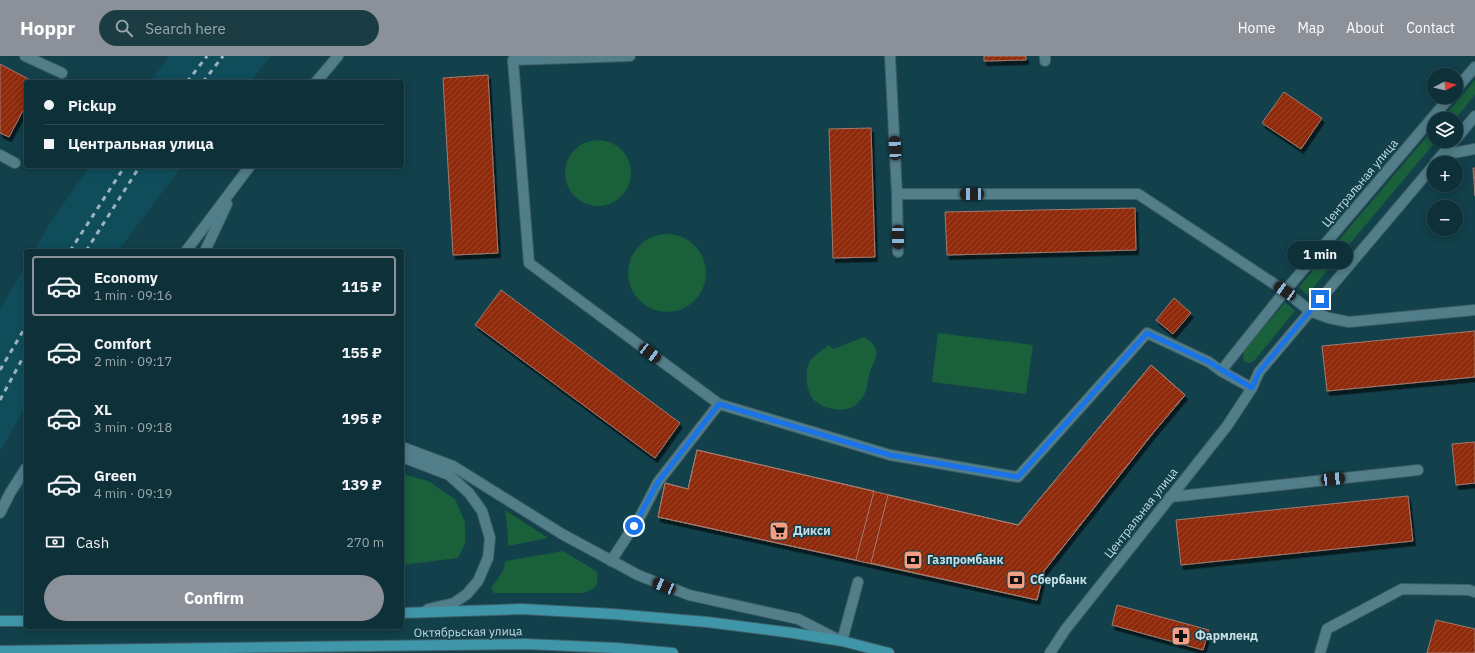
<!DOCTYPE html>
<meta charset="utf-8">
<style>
body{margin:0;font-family:"IBM Plex Sans",sans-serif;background:#1c3c43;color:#f1f3f6;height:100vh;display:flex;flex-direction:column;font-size:15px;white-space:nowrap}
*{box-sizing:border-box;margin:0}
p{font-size:13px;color:#9ba9ae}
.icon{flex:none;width:22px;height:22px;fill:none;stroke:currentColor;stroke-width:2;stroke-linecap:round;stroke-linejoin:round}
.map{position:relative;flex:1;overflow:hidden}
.drawer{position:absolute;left:24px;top:193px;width:380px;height:380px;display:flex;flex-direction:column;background:#0e3038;border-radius:4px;box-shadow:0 2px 10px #0003,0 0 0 1px #2e4b53}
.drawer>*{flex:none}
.banner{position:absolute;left:24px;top:24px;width:380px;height:88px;border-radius:4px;box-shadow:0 2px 10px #0003,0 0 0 1px #2e4b53;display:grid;align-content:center;height:88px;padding:0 20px;background:#0e3038}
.needle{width:26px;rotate:83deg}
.fabs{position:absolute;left:1427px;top:12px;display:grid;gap:8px}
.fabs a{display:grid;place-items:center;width:36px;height:36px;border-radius:50%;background:#0e3038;box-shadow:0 2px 10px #0003,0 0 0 1px #2e4b53;font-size:20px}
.end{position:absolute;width:18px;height:18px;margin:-9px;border:5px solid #1a73e8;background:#fff;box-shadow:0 0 0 2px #fff}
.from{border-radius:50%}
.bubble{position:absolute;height:28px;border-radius:14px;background:#0e3038;box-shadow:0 2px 10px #0003,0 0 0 1px #2e4b53;font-size:13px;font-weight:700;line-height:28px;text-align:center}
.car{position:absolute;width:12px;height:24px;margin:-12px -6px;border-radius:5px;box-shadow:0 0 3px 1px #0007;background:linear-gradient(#222 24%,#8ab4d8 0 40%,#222 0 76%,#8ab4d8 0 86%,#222 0)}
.banner b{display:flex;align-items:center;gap:14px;height:38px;font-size:15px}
.banner b+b{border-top:1px solid #2e4b53}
.banner i{width:10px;height:10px;background:#f1f3f6}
ul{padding:7px 0 0;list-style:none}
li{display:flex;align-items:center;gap:12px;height:60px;margin:0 8px 6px;padding:0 12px;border:2px solid transparent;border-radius:4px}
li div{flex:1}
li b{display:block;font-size:15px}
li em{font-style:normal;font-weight:700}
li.selected{border-color:#8c9099}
li>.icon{width:36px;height:36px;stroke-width:1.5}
.pay{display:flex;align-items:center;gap:10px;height:44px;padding:0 20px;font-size:15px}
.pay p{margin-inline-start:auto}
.action{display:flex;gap:8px;margin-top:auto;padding:8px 20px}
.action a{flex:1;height:46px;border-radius:24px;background:#8c9099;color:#fff;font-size:16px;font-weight:700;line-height:46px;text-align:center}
header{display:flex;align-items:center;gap:24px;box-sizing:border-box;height:56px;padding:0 20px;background:#8c9099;color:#fff}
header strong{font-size:19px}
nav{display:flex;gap:22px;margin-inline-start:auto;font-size:14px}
.search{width:280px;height:36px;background:#1c3c43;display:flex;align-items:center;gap:10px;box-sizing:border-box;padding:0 14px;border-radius:22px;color:#9ba9ae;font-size:15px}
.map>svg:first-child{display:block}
</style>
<header>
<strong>Hoppr</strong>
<div class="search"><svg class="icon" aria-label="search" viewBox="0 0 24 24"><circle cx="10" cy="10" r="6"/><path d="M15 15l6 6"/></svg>Search here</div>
<nav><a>Home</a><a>Map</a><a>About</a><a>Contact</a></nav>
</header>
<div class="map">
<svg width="1475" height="597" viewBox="0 0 1475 597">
<defs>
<pattern id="building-hatch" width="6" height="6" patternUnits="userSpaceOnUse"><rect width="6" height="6" fill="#8f2907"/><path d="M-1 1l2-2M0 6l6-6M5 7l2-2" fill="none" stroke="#9d482b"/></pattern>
<filter id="shadow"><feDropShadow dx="2.5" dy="4.5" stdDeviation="0" flood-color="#0009"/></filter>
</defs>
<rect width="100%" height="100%" fill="#12404b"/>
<path fill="#0f4d5a" d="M 169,0 L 271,0 L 250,26 L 150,26 Z
M 90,110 L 182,110 L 118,195 L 34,195 L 52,164 Z
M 26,208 L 26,350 L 0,395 L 0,253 Z"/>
<path fill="#19603b" d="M 1475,24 L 1475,39 L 1455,63 L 1442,63 Z
M 1434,72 L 1434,85 L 1436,85 L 1307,239 L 1299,231 Z
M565 117a33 33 0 1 1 66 0a33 33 0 1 1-66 0Z
M628 217a39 39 0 1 1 78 0a39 39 0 1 1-78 0Z
M 1285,246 L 1295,255 L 1254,305 L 1249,307 L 1244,305 L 1243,301 L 1244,295 Z
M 938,277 L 1033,289 L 1026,338 L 932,326 Z
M 864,281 C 877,289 880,297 872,311 C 865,325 871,334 858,347 C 847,358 826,354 815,345 C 806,338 804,314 810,305 C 815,298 823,294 829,289 L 833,293 Z
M 402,418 L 428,425 L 455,443 L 465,466 L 465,487 L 458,502 L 402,509 Z
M 505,454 L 548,482 L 508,490 L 508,478 Z
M 563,495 L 596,515 C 601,528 594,535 582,537 L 494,537 L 491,532 L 503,515 L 505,505 Z"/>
<path fill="url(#building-hatch)" stroke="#a27b70" filter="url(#shadow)" d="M 984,0 L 1026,0 L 1026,4 L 984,5 Z
M 0,8 L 34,26 L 26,26 L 26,49 L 9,81 L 0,77 Z
M 488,19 L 498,197 L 453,199 L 443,22 Z
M 1284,36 L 1322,62 L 1301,93 L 1262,67 Z
M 871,72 L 875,201 L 833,202 L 829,73 Z
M 1473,112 L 1475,112 L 1475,140 Z
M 1135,152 L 1136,194 L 947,199 L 945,156 Z
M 501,234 L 680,367 L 655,402 L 475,269 Z
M 1174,242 L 1191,257 L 1173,278 L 1156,264 Z
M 1475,275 L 1475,321 L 1327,335 L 1322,290 Z
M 1151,309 L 1185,339 L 1153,377 L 1044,515 L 1037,544 L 871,507 L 888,439 L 1018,469 Z
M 1151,309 L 1185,339 L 1153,377 L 1044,515 L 1037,544 L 658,461 L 665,427 L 688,433 L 697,394 L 1018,469 Z
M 1475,386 L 1475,427 L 1456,429 L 1452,388 Z
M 697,394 L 874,435 L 856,504 L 658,461 L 665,427 L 688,433 Z
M 1408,440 L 1413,485 L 1181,509 L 1176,464 Z
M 1117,549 L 1209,574 L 1203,594 L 1112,569 Z
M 1436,564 L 1475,573 L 1475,597 L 1427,597 Z"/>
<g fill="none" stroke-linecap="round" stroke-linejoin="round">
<g stroke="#3d5d65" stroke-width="12">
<path id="lane" d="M 25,0 L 62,17
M 630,0 L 513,4 L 529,207 L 719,348
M 890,0 L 897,138 L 898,196
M 1045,0 L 1045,5
M 0,99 L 15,107
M 1442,99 L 1475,93
M 897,138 L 1138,138 L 1285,235 L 1310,255 L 1329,262 L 1349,266 L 1475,254
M 1170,441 L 1418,414
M 611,505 L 641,459 L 658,426 L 719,348 L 890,399 L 1018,421 L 1147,277 L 1209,306 L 1221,315
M 842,585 L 858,526
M 1320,597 L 1327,573 L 1402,533 L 1469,534 L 1475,536"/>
</g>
<g stroke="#3d5d65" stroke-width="12">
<path id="street" d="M 1456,33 L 1475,11
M 1456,83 L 1475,60
M 1435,107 L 1454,85
M 1252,332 L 1221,315 L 1285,235 L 1450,41
M 1050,597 L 1065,574 L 1227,370 L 1252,332 L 1259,316 L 1434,109"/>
</g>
<g stroke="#3d5d65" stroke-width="12">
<path id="secondary" d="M 316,26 L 338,0
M 186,195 L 250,110
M 205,195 L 227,148
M 402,391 L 453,410 L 562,478 L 638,519 L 689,539 L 798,563 L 839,584
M 402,401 L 449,419 L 469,437 L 482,455 L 490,482 L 488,502 L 478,525 L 467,538 L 454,547 L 428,553
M 0,457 L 10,437 L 26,412"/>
</g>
<g stroke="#3d5d65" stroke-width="12">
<path id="primary" d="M 402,557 L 522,553 L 613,558 L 707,566 L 793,577 L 842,585 L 889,597
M 0,565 L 26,565
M 0,595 L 526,588 L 616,592 L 673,597"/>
</g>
<use href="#lane" stroke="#517e89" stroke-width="10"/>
<use href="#street" stroke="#517e89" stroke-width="10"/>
<use href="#secondary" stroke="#517e89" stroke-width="10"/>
<use href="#primary" stroke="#4096a9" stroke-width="10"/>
<path stroke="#98b5bd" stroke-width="3" stroke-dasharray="5 5" stroke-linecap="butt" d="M 187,26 L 207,0
M 203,26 L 223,0
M 70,195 L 125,110
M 86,195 L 140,110
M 0,314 L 26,270
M 0,344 L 26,296"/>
</g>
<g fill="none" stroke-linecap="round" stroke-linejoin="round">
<path stroke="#1a73e8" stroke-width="5" d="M 634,470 L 658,426 L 719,348 L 890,399 L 1018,421 L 1147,277 L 1209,306 L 1252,332 L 1259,316 L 1320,243"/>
</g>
<defs>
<g id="supermarket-square" transform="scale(1)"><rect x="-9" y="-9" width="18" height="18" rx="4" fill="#f49e86" stroke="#12404b"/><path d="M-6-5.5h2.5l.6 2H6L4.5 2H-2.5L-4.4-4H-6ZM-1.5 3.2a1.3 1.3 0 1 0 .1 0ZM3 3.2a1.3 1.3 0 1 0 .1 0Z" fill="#111"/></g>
<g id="bank-square" transform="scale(1)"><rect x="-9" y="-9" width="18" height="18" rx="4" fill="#f49e86" stroke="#12404b"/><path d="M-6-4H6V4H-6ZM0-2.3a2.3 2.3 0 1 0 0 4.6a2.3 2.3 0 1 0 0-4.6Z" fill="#111"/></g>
<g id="pharmacy-square" transform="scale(1)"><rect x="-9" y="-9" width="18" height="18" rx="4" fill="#f49e86" stroke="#12404b"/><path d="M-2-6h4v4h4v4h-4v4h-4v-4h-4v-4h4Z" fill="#111"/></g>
</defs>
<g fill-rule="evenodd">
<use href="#supermarket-square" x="779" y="475"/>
<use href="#bank-square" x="913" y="504"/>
<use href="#bank-square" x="1016" y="524"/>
<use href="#pharmacy-square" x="1181" y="580"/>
</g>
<g text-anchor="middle" stroke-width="3" stroke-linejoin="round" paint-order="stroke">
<g font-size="12" fill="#c7dee5" stroke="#12404b">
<text transform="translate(1360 127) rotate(-50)" y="4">Центральная улица</text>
<text transform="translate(1141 457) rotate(-52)" y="4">Центральная улица</text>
<text transform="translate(468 576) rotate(-1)" y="4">Октябрьская улица</text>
</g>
<g font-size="12" font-weight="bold" fill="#c7dee5" stroke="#12404b" text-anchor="start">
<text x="793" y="479">Дикси</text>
<text x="927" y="508">Газпромбанк</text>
<text x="1030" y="528">Сбербанк</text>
<text x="1195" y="584">Фармленд</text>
</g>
</g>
</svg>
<div class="fabs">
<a><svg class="needle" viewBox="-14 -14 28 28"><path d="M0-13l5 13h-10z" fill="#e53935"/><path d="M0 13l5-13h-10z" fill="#9ba9ae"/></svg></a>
<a><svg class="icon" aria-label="layers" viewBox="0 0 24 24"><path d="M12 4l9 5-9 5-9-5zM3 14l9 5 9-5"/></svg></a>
<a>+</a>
<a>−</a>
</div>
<i class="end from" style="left:634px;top:470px"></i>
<i class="end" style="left:1320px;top:243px"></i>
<div class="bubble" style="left:1287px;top:185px;width:66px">1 min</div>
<i class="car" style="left:895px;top:92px;rotate:357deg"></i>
<i class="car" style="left:972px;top:138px;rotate:270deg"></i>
<i class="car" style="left:898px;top:181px;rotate:179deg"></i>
<i class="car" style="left:1285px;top:235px;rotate:304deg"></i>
<i class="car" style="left:650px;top:297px;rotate:127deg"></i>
<i class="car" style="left:1333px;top:423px;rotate:84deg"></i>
<i class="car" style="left:664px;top:530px;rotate:293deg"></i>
<div class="banner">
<b><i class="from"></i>Pickup</b>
<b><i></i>Центральная улица</b>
</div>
<section class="drawer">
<ul>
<li class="selected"><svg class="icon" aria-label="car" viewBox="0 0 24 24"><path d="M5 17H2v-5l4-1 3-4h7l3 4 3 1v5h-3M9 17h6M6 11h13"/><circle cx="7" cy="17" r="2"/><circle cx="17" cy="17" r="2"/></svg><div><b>Economy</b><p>1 min · 09:16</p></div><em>115 ₽</em></li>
<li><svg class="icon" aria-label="car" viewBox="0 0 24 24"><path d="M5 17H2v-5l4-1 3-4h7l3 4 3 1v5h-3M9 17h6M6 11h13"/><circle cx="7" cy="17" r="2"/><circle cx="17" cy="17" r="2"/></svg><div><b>Comfort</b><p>2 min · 09:17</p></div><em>155 ₽</em></li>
<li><svg class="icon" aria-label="car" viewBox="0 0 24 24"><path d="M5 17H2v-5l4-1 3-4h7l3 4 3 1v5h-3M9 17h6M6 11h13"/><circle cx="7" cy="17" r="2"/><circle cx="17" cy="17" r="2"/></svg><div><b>XL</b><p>3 min · 09:18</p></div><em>195 ₽</em></li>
<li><svg class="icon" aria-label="car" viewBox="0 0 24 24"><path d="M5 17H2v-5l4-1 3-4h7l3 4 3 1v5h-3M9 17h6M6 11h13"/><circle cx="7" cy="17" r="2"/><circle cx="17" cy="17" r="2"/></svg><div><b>Green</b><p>4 min · 09:19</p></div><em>139 ₽</em></li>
</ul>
<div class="pay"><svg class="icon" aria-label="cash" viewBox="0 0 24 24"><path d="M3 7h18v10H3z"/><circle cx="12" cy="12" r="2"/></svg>Cash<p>270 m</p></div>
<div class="action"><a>Confirm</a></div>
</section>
</div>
